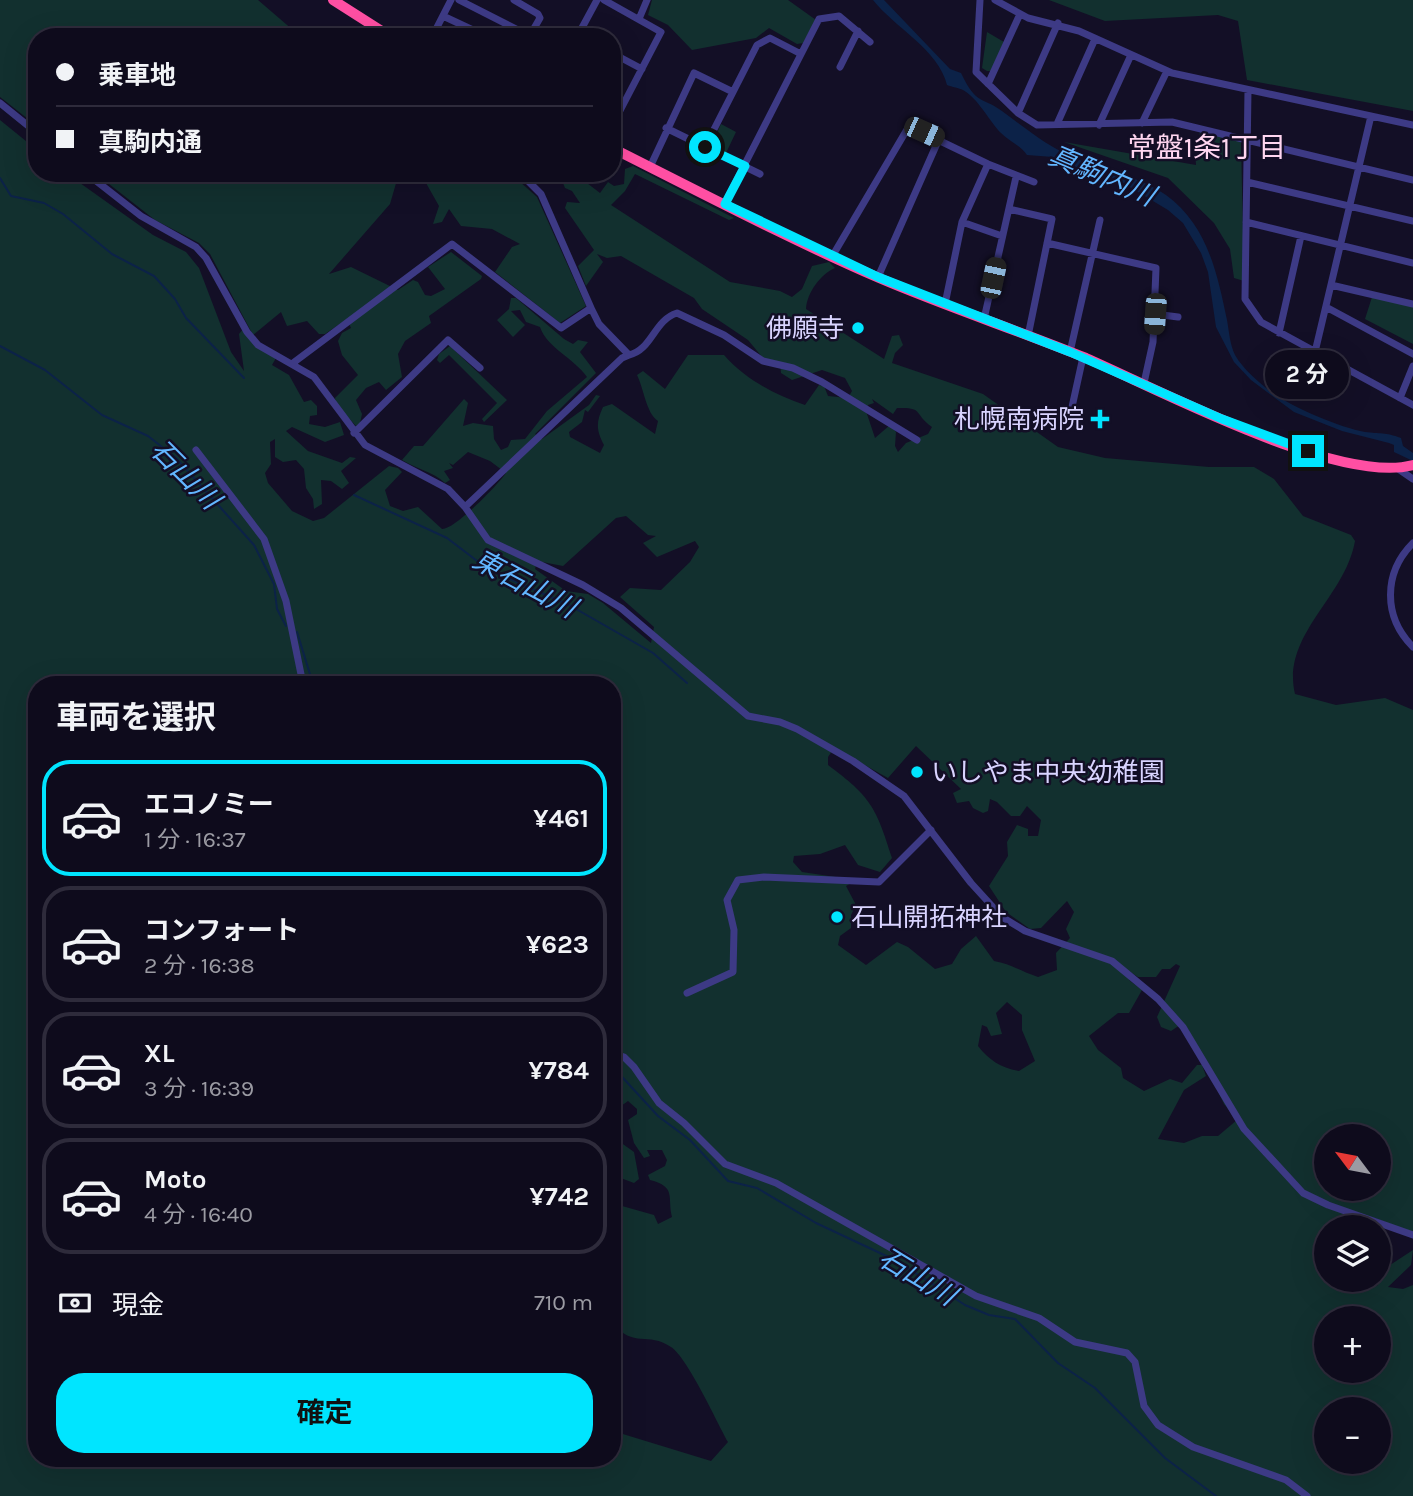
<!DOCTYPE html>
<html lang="ja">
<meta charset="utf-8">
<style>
body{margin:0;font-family:Karla,"Noto Sans JP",sans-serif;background:#171425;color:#f1f3f6;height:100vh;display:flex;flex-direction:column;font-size:26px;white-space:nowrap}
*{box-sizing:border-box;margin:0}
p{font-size:23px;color:#9b9ba3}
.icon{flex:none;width:38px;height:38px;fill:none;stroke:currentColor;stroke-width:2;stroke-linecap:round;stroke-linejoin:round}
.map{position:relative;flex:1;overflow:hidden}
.panel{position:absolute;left:28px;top:676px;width:593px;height:791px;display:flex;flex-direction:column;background:#0e0b1c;border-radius:28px;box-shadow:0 7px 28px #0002,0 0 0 2px #2e2b3b}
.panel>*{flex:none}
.top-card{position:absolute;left:28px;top:28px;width:593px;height:154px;border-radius:28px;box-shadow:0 7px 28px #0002,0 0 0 2px #2e2b3b;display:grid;align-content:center;height:154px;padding:0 28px;background:#0e0b1c}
.needle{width:46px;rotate:302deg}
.buttons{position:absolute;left:1314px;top:1124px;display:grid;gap:14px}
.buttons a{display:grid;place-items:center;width:77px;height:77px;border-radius:50%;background:#0e0b1c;box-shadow:0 7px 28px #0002,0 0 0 2px #2e2b3b;font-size:35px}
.end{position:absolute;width:32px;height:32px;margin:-16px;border:9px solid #00e5ff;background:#111;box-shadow:0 0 0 4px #111}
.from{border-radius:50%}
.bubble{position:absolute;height:49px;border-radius:24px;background:#0e0b1c;box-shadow:0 7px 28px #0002,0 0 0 2px #2e2b3b;font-size:23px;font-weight:700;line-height:49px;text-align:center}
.car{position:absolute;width:21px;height:42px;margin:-21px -10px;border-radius:9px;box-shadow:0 0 5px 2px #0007;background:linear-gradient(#222 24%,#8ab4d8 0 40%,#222 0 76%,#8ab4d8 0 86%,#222 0)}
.top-card b{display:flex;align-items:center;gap:24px;height:66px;font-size:26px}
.top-card b+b{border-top:2px solid #2e2b3b}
.top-card i{width:18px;height:18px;background:#f1f3f6}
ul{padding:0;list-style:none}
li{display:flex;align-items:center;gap:21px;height:116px;margin:0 14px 10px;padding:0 14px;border:4px solid #2e2b3b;border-radius:28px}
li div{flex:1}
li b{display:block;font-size:26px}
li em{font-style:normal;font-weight:700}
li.current{border-color:#00e5ff}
li>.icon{width:63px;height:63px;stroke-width:1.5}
h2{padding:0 28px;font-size:32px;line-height:84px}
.pay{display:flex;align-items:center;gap:18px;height:77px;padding:0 28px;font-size:26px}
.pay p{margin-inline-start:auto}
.cta{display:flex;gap:14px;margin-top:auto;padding:14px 28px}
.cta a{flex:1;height:80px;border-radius:28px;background:#00e5ff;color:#111;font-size:28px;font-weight:700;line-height:80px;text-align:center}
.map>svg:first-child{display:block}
</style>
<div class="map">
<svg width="1413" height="1496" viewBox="0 0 1413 1496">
<rect width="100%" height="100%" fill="#130f26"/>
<path fill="#12302f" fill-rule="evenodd" d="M 0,0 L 258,0 L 301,37 L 37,37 L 37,126 L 0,97 Z
M 652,0 L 788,0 L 816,20 L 803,43 L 797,44 L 769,28 L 756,38 L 692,50 L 668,25 L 648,15 Z
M 1049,0 L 1413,0 L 1413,111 L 1247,80 L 1238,21 L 1218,15 L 1105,21 Z
M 987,32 L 1004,42 L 991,71 L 987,71 L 982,68 Z
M 0,120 L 37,150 L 37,173 L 66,173 L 153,235 L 186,252 L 199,268 L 231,352 L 244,371 L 239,334 L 243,329 L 276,358 L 272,365 L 289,375 L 304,402 L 311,400 L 317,406 L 317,415 L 310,416 L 309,424 L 325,427 L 340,422 L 344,435 L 325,442 L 292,427 L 286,431 L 308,451 L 342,463 L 350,457 L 356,458 L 341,471 L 349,483 L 342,489 L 331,481 L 321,480 L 322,504 L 314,509 L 313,499 L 306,488 L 304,469 L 296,460 L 283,462 L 275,457 L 275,439 L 270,442 L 271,464 L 265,473 L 268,483 L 292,511 L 313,521 L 324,518 L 389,466 L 398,468 L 402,472 L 385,490 L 390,506 L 403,511 L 418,507 L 442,529 C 454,530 498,485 506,473 L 490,461 L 468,452 L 453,465 L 449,463 L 453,468 L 444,471 L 450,480 L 445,483 C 434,472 416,469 402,460 L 414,446 L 423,446 L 464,399 L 468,403 L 463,426 L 473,423 L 493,426 L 494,439 L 501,450 L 508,447 L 511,440 L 525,439 L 547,411 L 587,377 C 574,358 547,348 540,327 L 526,322 L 520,310 L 511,311 L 525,325 L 513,337 L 497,320 L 509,309 L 511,298 L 516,298 L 564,339 L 573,344 L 578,340 L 588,342 L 580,352 L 596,373 L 535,434 L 542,439 L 589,405 L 596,395 L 600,396 L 588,412 L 585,410 L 582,422 L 569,432 L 570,437 L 600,453 L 604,445 C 596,430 596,422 603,407 L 612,404 L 655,434 L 658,421 C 646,413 644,389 637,375 L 643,371 L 665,389 L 688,355 L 724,355 C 745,379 775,395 805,405 L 819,385 L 824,386 L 828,396 L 848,398 L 852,391 L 845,378 L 822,370 L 792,380 L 781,373 L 780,362 L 763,358 L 748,340 L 702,309 L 694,298 L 621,256 L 607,258 L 597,254 L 603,262 L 586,286 L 578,266 L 594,250 L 565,208 L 567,202 L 580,203 L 572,191 L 565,188 L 559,173 L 574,173 L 600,193 L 608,182 L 614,186 L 624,184 L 625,169 L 633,166 L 734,218 L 729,220 L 635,174 L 625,191 L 611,205 L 730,282 L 780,291 L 792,297 L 802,289 L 812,266 L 829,262 L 835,268 C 821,274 807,292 806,309 L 884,359 L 892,336 L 899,335 L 903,345 L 895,353 L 892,363 L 983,394 L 1058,447 L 1105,458 L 1209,467 L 1254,467 L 1274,479 L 1303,516 L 1351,535 L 1355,541 C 1345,598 1281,635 1295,694 L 1336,705 L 1385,698 L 1413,710 L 1413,1233 L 1375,1218 L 1354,1227 L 1326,1227 L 1326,1279 L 1358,1279 L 1377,1286 L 1387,1267 L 1413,1250 L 1411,1265 L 1388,1287 L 1403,1289 L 1413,1285 L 1413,1496 L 0,1496 ZM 872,399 L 893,414 L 897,408 C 924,407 913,413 932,427 L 928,434 L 906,443 L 898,452 L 895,446 L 896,432 L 890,425 L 875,438 L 866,411 L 868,405 L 874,403 ZM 626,516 L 648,535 L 656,536 L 643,543 L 657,557 L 695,541 L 699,547 L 690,562 L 661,590 L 630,588 L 620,597 L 654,627 L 651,643 L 603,603 L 588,594 L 566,591 L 535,569 L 537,561 L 563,566 L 616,518 ZM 37,684 L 612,684 L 613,1100 L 621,1106 L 628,1101 L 637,1109 L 637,1114 L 628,1120 L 634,1143 L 644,1158 L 650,1156 L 647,1150 L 662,1150 L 667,1160 L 665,1166 L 648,1175 L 650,1180 C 677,1187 667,1197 672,1217 L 658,1224 L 654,1215 L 622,1206 L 612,1194 L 613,1323 C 633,1349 648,1331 671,1347 C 687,1357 717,1422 728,1442 L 711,1461 L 613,1431 L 612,1458 L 37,1458 ZM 916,746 L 961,789 L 953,793 L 957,803 L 969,801 L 973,808 L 983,813 L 988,811 L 990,799 L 997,802 L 1011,816 L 1020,816 L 1027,806 L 1041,820 L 1038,836 L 1028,836 L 1028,829 L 1017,825 L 1007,842 L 1008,856 L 989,886 L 1006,912 L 1030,929 L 1041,928 L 1067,901 L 1074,912 L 1066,929 L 1070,938 L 1056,953 L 1057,970 L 1038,977 C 1022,972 1011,964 994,961 L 976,936 L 961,949 L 952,964 L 935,969 L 908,947 L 897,942 L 866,965 L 838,945 L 840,936 L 851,928 L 851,915 L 856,905 L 846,886 L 856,880 L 802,872 L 793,862 L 794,856 L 820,854 L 845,845 L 858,865 L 880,872 L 892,858 C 876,807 871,797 828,765 L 828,757 L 834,748 L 888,778 ZM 1176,964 L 1180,966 L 1157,1017 L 1161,1027 L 1171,1031 L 1183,1023 L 1188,1029 L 1224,1104 L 1237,1120 L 1218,1136 L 1202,1136 L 1184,1143 L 1158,1139 L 1184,1090 L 1206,1076 L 1202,1065 L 1197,1065 L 1182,1083 L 1170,1079 L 1144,1091 L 1123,1078 L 1121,1068 L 1098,1050 L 1089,1036 L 1118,1013 L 1129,1013 L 1142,990 L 1129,980 L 1129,971 L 1138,977 L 1156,977 L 1162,969 L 1170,969 ZM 1007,1002 L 1022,1015 L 1022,1030 L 1035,1061 L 1019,1071 C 1001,1068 989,1060 978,1046 L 982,1025 L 987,1027 L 991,1036 L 1002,1034 L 996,1013 ZM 1326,1136 L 1379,1136 L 1379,1188 L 1326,1188 ZM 1326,1318 L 1379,1318 L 1379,1370 L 1326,1370 ZM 1326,1409 L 1379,1409 L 1379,1461 L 1326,1461 Z
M 721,124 L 736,132 L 726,153 L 712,144 Z
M 1200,132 L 1241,141 L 1244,281 L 1234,278 L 1230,249 L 1214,223 L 1168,178 L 1064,142 L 1196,165 L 1195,150 Z
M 95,173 L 399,173 L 390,204 L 329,274 L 351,267 L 398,290 L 413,280 L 418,282 L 425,295 L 431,296 L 445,289 L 428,267 L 451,252 L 482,276 L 481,279 L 429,316 L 431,323 L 405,341 L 398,354 L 402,377 L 386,390 L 379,382 L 366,388 L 356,400 L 362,414 L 360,423 L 356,426 L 336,404 L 335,398 L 358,375 L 342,355 L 338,341 L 342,333 L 351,328 L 347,319 L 325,334 L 319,334 L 307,321 L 287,326 L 281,312 L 253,335 L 210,254 L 199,243 L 155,220 Z
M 403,173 L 510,173 L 537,197 L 586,306 L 560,323 L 495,272 L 512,247 L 520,244 L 492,229 L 461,226 L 449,209 L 442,222 L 433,224 L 439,206 L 426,183 Z
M 1372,297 L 1413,305 L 1413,344 L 1365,319 Z
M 450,346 L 507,400 L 484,422 L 482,419 L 497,403 L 449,355 L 440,363 L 437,360 L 439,354 Z
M 613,1137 L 634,1152 L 639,1179 L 634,1183 L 618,1177 L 613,1182 Z"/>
<path fill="#0c2248" d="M 873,0 L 884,0 L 950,69 L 961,73 C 977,107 982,95 1006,114 C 1029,131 1050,148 1077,159 C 1106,170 1140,177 1166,195 C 1207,225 1217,272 1227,320 C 1229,331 1230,345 1235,355 C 1243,369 1260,384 1273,393 C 1292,407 1341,428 1365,432 C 1380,434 1385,432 1401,438 L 1403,446 L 1413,453 L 1413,461 L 1394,452 L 1394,445 L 1389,443 L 1342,431 L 1294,412 L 1251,380 L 1234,362 L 1216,327 L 1208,272 L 1201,253 L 1183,223 L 1168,210 L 1118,180 L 1085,171 L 1053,157 L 1027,155 C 1021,146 1010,142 1001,133 C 989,121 978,98 963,90 C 959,88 952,87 947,85 C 939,50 894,27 873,0 Z"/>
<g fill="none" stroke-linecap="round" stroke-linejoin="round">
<path stroke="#0c2248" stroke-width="2" d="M 0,178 L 11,196 L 44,203 L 63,214 L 112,254 L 154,276 L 175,299 L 186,318 L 244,378
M 0,346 L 45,370 L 102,415 L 148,436 L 176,458 L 254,545 L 274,584 L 277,609 L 286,626
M 354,495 L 447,538 L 489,570 L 569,605 L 653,653 L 687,683
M 297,632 L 313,684
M 612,1066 L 658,1116 L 690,1140 L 728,1181 L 757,1188 L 816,1223 L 897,1261 L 965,1305 L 989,1315 L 1015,1319 L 1058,1363 L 1095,1388 L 1165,1458 L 1216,1496"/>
<path stroke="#3d3a85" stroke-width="7" d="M 459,0 L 530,36
M 514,0 L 538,14 L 540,18 L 529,37
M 604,0 L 661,32 L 612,126
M 980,0 L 976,72 L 1018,113 L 1037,125 L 1172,122 L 1413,180
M 995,0 L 1028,18 L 1079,31 L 1172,73 L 1413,125
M 443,16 L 475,31 L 477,37
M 639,19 L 647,0
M 432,37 L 451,0
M 577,37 L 597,0
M 612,53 L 642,69
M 840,67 L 858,31
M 988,84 L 1020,14
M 1248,90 L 1245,299 L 1261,322 L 1413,405
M 0,103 L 37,133
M 1018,113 L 1058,23
M 1142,123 L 1167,71
M 1057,124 L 1095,39
M 1099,125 L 1131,55
M 666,128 L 760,174
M 705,147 L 757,45 L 770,38 L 801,54
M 650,167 L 694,73 L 733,92
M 86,173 L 141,216 L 196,247 L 206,258 L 247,332 L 258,345 L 314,377 L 365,445 L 448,489 L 465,507 L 622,358 L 629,355 L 599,324 L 591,308
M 1247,182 L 1413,221
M 725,203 L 819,19 L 839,16 L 870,42
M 1009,209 L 1052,219 L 1028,336
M 962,222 L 1002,236
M 1246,222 L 1413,263
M 1047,243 L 1156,268 L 1153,342 L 1144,383
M 833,255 L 909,126 L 988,164 L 1034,182
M 878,277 L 939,139
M 1331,285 L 1413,304
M 945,304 L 962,222 L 988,164
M 1326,307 L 1413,354
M 1155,314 L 1178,317
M 984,319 L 1016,177
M 1279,333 L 1301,236
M 1070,352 L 1100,220
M 1315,352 L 1371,116
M 629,355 C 652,350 654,320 677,313 L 724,335 L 763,361 L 793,368 L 822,382 L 917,440
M 293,363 L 452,244 L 561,328 L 591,308 L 541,194 L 520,173
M 1400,398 L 1413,366
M 1070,416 L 1083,357
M 354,433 L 448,340 L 480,368
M 196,450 L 264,539 L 286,601 L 303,684
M 1397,468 L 1413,479
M 465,507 L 488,540 L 583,585 L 621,608 L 748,716 L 780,722 L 797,729 L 853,761 L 904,796 L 971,883 L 1002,917 L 1025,931 L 1112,961 L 1158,999 L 1183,1027 L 1244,1129 L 1303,1193 L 1328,1205 L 1413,1235
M 1413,543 C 1383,573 1383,617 1413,647
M 687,993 L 733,972 L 734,930 L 727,900 L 738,880 L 764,877 L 879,882 L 931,830
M 612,1053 L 624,1057 L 634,1067 L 659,1103 L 684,1123 L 725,1164 L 776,1183 L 976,1296 L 1039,1318 L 1075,1342 L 1127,1353 L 1135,1362 L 1144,1406 L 1158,1425 L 1193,1447 L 1286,1480 L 1307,1496"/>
<path stroke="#ff4fa3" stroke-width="10" d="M 333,0 L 391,37
M 612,148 C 700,192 789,239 879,278 C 947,307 1017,330 1086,358 C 1160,390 1338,485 1413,465"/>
</g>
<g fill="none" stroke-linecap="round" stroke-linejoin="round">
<path stroke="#00e5ff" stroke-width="9" d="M 705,147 L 745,166 L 725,204 L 878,277 L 1070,352 L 1222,419 L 1308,451"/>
</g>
<g fill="#00e5ff" stroke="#130f26" stroke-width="2.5">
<circle cx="858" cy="328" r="7"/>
<path d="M1096.5 408.5h7v7h7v7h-7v7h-7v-7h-7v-7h7z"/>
<circle cx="917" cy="772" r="7"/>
<circle cx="837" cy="917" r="7"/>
</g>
<g text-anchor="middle" stroke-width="5" stroke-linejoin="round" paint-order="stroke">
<g font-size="26" fill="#d9d4ff" stroke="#130f26" text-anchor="end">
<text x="844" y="337">佛願寺</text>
<text x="1084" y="428">札幌南病院</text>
<text x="931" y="781" text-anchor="start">いしやま中央幼稚園</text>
<text x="851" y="926" text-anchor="start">石山開拓神社</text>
</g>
<g font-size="28" fill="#ffd6f0" stroke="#130f26">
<text x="1207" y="157">常盤1条1丁目</text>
</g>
<g font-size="28" font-style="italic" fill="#62b6ff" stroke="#130f26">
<text transform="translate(1102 175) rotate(23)" y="10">真駒内川</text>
<text transform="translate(186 474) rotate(45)" y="10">石山川</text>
<text transform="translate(525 583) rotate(28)" y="10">東石山川</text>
<text transform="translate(918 1276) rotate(31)" y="10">石山川</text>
</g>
</g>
</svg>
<div class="buttons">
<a><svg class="needle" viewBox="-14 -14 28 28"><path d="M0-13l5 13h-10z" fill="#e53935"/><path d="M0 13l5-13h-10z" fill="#9b9ba3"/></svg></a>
<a><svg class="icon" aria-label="layers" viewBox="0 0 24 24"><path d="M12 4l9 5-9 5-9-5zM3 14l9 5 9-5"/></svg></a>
<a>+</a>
<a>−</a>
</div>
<i class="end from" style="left:705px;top:147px"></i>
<i class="end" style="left:1308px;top:451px"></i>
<div class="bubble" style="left:1265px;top:350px;width:84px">2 分</div>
<i class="car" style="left:924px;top:132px;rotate:114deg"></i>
<i class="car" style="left:993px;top:278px;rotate:12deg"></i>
<i class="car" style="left:1155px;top:314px;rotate:184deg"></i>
<div class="top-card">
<b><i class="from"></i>乗車地</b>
<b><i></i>真駒内通</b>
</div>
<section class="panel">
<h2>車両を選択</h2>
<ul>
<li class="current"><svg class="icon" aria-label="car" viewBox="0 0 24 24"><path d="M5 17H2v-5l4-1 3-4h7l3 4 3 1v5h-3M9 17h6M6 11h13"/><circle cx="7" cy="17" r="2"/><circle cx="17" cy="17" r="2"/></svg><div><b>エコノミー</b><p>1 分 · 16:37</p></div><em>¥461</em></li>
<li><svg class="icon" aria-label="car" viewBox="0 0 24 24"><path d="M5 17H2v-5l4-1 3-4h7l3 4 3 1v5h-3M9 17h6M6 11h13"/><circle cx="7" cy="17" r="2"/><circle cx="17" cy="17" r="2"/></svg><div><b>コンフォート</b><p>2 分 · 16:38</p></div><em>¥623</em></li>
<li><svg class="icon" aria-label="car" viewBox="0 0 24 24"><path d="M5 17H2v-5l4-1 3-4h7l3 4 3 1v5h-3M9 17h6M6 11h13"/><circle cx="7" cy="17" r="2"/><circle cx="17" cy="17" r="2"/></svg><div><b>XL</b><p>3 分 · 16:39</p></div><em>¥784</em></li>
<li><svg class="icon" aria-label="car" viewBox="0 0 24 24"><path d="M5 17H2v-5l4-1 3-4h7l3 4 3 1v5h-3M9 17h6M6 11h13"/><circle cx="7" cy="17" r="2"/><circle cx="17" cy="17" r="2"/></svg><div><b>Moto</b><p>4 分 · 16:40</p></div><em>¥742</em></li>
</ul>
<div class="pay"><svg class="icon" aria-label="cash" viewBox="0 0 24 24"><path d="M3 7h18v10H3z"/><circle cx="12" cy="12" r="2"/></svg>現金<p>710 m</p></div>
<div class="cta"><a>確定</a></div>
</section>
</div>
